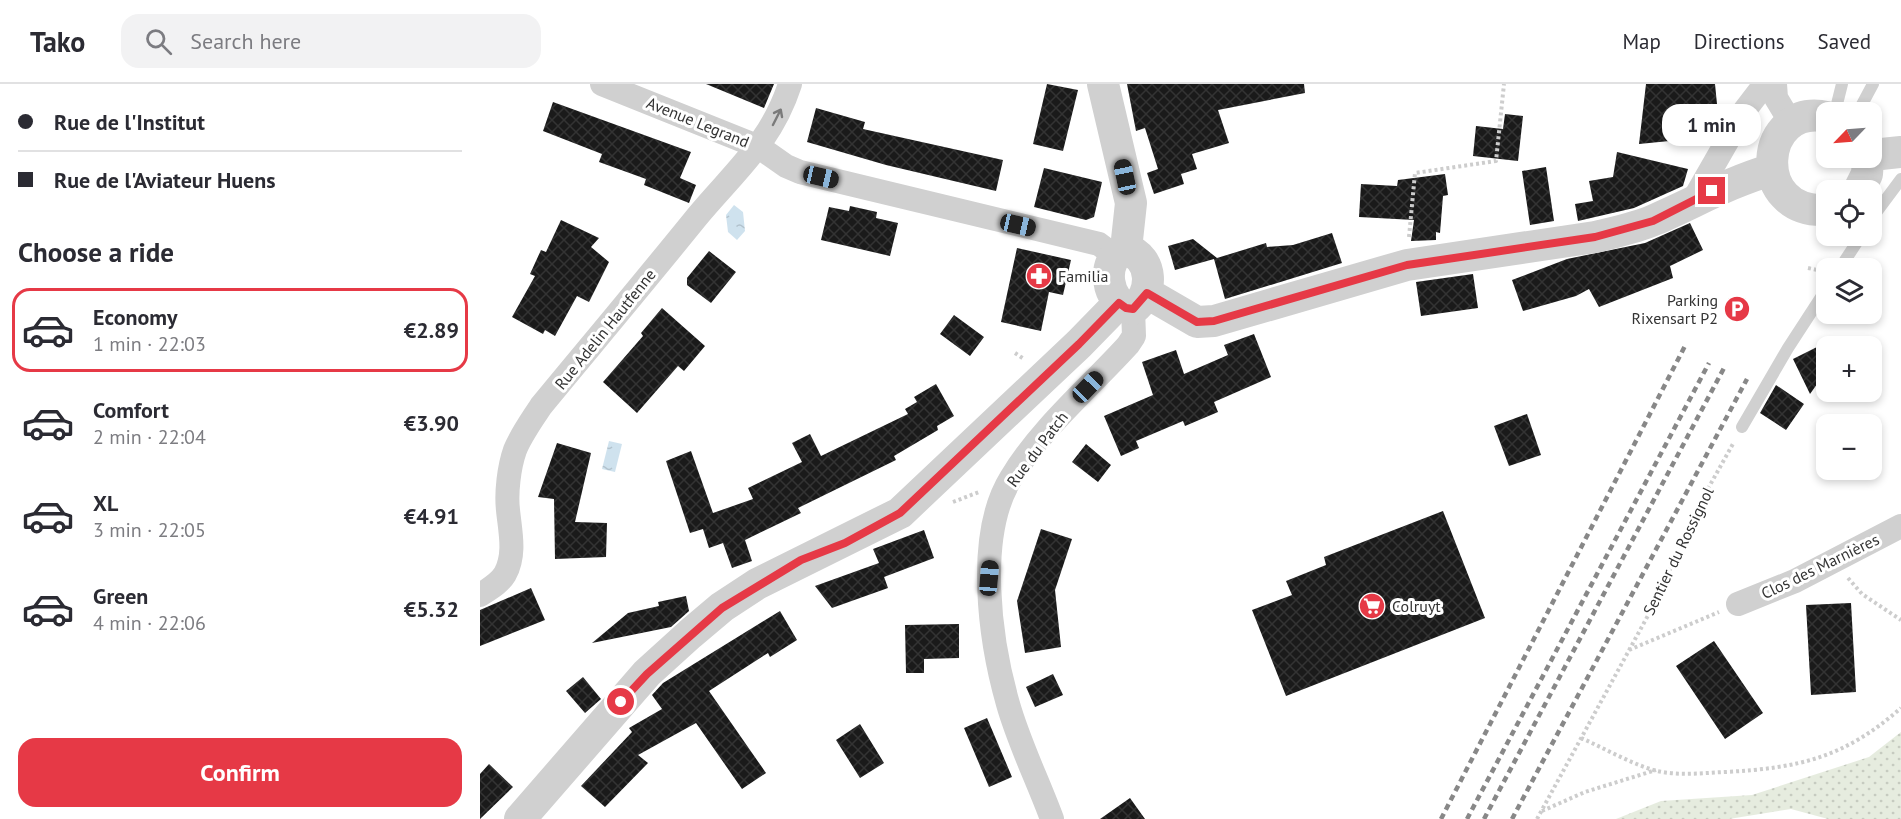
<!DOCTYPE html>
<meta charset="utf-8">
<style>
body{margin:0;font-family:"PT Sans",sans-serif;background:#f2f2f3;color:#2b2b33;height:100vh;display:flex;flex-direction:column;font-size:22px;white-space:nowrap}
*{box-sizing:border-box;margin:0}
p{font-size:20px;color:#7c7c81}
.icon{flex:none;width:33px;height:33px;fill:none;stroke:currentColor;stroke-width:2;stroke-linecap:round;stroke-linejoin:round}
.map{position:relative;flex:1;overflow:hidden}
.sheet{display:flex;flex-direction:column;background:#fff;width:480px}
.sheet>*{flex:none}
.hud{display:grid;align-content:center;height:132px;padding:0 18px;background:#fff}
.needle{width:39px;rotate:245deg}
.fabs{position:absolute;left:1336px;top:18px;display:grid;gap:12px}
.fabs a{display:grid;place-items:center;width:66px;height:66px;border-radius:12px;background:#fff;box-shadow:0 3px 9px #0003;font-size:30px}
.end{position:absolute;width:27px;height:27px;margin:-14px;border:8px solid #e63946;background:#fff;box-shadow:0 0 0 3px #fff}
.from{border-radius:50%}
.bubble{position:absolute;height:42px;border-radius:18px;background:#fff;box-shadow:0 3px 9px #0003;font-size:20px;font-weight:800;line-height:42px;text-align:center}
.car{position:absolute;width:18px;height:36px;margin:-18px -9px;border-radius:8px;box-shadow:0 0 4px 2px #0007;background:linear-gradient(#222 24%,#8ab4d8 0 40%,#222 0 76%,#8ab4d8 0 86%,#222 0)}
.hud b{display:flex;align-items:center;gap:21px;height:57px;font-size:22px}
.hud b+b{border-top:2px solid #e1e1e2}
.hud i{width:15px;height:15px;background:#2b2b33}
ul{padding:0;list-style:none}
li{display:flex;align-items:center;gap:18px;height:84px;margin:0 12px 9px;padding:0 6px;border:3px solid transparent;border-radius:18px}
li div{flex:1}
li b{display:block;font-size:22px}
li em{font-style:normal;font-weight:800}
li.selected{border-color:#e63946}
li>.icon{width:54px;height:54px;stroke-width:1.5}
h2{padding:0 18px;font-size:27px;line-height:72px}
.cta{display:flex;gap:12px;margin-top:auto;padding:12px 18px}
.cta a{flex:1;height:69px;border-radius:18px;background:#e63946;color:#fff;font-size:24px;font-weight:800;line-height:69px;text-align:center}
header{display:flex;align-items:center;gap:36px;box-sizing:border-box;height:84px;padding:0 30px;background:#fff;border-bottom:2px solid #e1e1e2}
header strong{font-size:28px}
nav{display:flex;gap:33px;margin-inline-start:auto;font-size:21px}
.search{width:420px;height:54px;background:#f2f2f3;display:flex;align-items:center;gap:15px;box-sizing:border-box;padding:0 21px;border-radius:18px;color:#7c7c81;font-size:22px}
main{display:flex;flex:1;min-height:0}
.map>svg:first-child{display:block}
</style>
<header>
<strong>Tako</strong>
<div class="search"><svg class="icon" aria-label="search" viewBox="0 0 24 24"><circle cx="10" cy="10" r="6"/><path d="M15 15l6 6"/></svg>Search here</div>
<nav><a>Map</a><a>Directions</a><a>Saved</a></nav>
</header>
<main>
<section class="sheet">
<div class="hud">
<b><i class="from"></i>Rue de l'Institut</b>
<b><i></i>Rue de l'Aviateur Huens</b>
</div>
<h2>Choose a ride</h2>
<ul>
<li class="selected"><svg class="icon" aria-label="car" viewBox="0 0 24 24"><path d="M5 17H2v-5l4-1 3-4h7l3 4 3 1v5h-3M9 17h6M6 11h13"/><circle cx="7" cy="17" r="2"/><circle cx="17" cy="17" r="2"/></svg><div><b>Economy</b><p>1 min · 22:03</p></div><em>€2.89</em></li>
<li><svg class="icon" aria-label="car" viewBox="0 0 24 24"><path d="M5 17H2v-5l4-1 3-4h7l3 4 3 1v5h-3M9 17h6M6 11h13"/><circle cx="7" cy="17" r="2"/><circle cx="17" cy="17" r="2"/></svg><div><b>Comfort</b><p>2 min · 22:04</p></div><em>€3.90</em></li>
<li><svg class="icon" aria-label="car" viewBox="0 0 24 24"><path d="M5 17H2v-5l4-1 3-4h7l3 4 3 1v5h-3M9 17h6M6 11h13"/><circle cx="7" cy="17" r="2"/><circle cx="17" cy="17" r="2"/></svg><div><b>XL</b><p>3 min · 22:05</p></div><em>€4.91</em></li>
<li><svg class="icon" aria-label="car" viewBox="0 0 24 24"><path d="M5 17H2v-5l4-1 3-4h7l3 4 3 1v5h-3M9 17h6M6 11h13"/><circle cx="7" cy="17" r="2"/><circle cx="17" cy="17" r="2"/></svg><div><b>Green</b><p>4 min · 22:06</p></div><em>€5.32</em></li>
</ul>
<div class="cta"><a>Confirm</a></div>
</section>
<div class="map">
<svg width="1421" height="735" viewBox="0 0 1421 735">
<defs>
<pattern id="park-dots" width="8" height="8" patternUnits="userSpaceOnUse" patternTransform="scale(1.5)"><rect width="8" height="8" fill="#e6ecdf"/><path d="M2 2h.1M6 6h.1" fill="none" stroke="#c6cbc0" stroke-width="1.8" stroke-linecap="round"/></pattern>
<pattern id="water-ripples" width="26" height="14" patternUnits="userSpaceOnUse" patternTransform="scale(1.5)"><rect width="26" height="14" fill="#cfe2ee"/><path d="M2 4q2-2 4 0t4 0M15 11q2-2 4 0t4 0" fill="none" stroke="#b2c2cd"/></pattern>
<pattern id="building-cross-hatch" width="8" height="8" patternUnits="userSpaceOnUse" patternTransform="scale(1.5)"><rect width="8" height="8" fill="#1a1a1a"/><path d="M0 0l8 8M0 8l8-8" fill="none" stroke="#333"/></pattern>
</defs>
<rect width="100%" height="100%" fill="#fff"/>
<path fill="url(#park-dots)" d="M 1421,648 L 1421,735 L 1348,735 L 1311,725 L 1249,735 L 1136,735 L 1181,717 L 1272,711 L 1389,673 Z"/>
<path fill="url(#water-ripples)" d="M 254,121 L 263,128 L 265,147 L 257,156 L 248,148 L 246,131 Z
M 129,357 L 142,360 L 135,388 L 122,385 Z"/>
<path fill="url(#building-cross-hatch)" d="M 226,0 L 294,0 L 284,24 Z
M 567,0 L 598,6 L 583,67 L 553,60 Z
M 647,0 L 824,0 L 825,9 L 738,26 L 749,59 L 712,70 L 717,85 L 701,90 L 704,100 L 674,110 L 667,89 L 678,85 L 665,44 L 656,47 Z
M 1166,0 L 1235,0 L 1239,40 L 1219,42 L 1220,54 L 1159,60 Z
M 73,18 L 211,68 L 200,94 L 216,101 L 209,119 L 164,101 L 166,95 L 119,78 L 122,70 L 63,47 Z
M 336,24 L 385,38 L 383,45 L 523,76 L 516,107 L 406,81 L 327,58 Z
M 1025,30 L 1043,32 L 1038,77 L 993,72 L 996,42 L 1023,45 Z
M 1137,68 L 1208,85 L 1203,102 L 1154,124 L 1098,137 L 1095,120 L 1113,117 L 1109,97 L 1133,93 Z
M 1066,83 L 1074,137 L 1050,141 L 1042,87 Z
M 564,84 L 622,98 L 614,133 L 606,136 L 554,123 Z
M 965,90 L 968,111 L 963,112 L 960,149 L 956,148 L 956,156 L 931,157 L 934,136 L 879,133 L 881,100 L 917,102 L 918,96 Z
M 370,122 L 397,128 L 396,134 L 418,139 L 410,172 L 341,156 L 349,123 L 369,127 Z
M 81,136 L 119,154 L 111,163 L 129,178 L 109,218 L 97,212 L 75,252 L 65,246 L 63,250 L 32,233 L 55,192 L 50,190 L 61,166 L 66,168 Z
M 1210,139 L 1223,166 L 1190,182 L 1193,194 L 1119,223 L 1109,205 L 1096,212 L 1043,227 L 1032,196 L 1087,175 L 1165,159 Z
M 852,149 L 862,179 L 745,215 L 734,175 L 695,186 L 688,162 L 713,155 L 737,174 L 786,159 L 787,163 L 813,161 Z
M 537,164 L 591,176 L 583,211 L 569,208 L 561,247 L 521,238 Z
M 229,167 L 256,188 L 231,219 L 207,201 L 207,194 Z
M 993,190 L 998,224 L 941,232 L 936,198 Z
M 182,224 L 225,262 L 204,287 L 198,282 L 157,329 L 123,298 L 163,252 L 161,249 Z
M 474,231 L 504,253 L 490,272 L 460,250 Z
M 774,250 L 791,293 L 734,318 L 738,328 L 705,342 L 703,337 L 656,357 L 659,364 L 641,372 L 624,332 L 673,311 L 662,278 L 696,266 L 704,290 L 748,271 L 744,261 Z
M 1347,258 L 1347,286 L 1330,310 L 1313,275 Z
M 456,300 L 474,332 L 457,342 L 458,346 L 414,372 L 416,376 L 318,424 L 321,429 L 265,456 L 272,477 L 252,484 L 243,459 L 229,464 L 223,445 L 210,449 L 186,377 L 211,367 L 233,429 L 273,415 L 268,404 L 322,378 L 312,359 L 330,350 L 341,372 L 428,330 L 425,325 L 437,318 L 434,313 Z
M 1296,301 L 1324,320 L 1306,346 L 1280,329 Z
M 1047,330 L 1061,371 L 1029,382 L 1014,342 Z
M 77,359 L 111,369 L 95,438 L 127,439 L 126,473 L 75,475 L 74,415 L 58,413 Z
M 606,360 L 631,381 L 618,398 L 592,378 Z
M 963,427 L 1005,534 L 806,612 L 772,526 L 812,511 L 806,497 L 846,481 L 844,473 Z
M 561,445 L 592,455 L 575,506 L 581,563 L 545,569 L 537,517 Z
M 444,446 L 454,474 L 404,493 L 403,490 L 408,504 L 352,524 L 335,502 L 399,479 L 393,465 Z
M 51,504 L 65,536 L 0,562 L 0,526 Z
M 206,512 L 209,527 L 191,543 L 112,559 L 148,529 L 179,522 L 178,518 Z
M 1371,519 L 1376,608 L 1331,611 L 1326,521 Z
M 300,527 L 317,556 L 290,573 L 288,569 L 229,607 L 286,689 L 262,705 L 216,639 L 158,671 L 168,679 L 125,723 L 101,702 L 152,648 L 149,644 L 182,625 L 172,611 L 183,599 Z
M 479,540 L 479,574 L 444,575 L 444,589 L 426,589 L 425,541 Z
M 1234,557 L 1283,629 L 1245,655 L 1196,582 Z
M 573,590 L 583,611 L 555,623 L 546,603 Z
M 103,593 L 121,615 L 105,629 L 86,607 Z
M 507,634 L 532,693 L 509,703 L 484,644 Z
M 380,640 L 404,679 L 380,694 L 356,656 Z
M 9,680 L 33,703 L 0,735 L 0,690 Z
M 650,714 L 665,735 L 620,735 Z"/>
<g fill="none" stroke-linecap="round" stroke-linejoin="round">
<path stroke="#cdcdcd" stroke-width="4" stroke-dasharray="3 3" stroke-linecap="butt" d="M 929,153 L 935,89 L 1016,77 L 1024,0
M 1328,184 L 1342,187
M 535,269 L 544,275
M 473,418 L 499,408
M 1368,494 L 1382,510 L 1421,536
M 1149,566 L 1239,528
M 1101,654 C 1126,665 1151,680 1177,687 C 1199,692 1222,689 1245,688 C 1319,684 1364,674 1421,624
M 1062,727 L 1105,708 L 1176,686
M 1057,735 L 1177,515 L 1215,428 L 1254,358"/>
<path stroke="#d0d0d0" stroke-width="12" d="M 1355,28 L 1362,0
M 1378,28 L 1393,0
M 1392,134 L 1421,95
M 1360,184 L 1381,152
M 1262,343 L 1308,264 L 1347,204"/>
<path stroke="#d0d0d0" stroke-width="24" d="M 122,0 L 279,63 L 306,82 L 320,88 L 619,160 L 635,172
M 1295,0 L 1296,14 L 1311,39
M 1214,115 L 1265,26 L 1285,0
M 0,511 C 9,505 19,500 25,490 C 36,470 30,447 28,426 C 26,409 29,383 35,366 C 41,351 52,336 61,322 C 113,259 165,197 216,134 C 254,88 291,59 310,0
M 1258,520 L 1315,497 L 1421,442
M 572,735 C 558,697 539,659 528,620 C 510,557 495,452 531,394 C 561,344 609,304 648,261 L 654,252 L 653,225"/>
<path stroke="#d0d0d0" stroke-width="32" d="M 623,0 L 651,119 L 646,165
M 1347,33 C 1279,18 1269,131 1347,126
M 1392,71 L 1421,68
M 1379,106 L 1387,90 L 1388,74
M 646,165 C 674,174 674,210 653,225 C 626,222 619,174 646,165 Z
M 667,209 L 717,238 L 734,237 L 927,181 L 1115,153 C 1135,148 1156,144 1174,136 C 1214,119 1249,98 1291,86
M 40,735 L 167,589 L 210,550 L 242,523 L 277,500 L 420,429 L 599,260 L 639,219"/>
<path stroke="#888" stroke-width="4.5" stroke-dasharray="6 4.5" stroke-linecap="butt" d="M 961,735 L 1206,260
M 987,735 L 1229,279
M 1004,735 L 1244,284
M 1032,735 L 1267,295"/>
</g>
<defs><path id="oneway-shaft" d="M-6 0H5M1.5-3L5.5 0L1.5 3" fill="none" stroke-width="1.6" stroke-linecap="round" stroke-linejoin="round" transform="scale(1.5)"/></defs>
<use stroke="#7a7a7a" href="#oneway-shaft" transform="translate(297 33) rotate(-63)"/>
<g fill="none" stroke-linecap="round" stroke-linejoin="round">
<path stroke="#e63946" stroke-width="8" d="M 141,618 L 167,590 L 242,524 L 321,476 L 365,459 L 420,429 L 599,260 L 639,219 L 646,224 L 653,225 L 667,209 L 717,238 L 734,237 L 927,181 L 1115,153 L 1173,137 L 1232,107"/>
</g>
<defs>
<g id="pharmacy-disc" transform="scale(1.35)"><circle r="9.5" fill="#e63946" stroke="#fff"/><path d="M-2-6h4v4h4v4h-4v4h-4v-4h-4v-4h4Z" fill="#fff"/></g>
<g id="parking-disc" transform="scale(1.35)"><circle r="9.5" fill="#e63946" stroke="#fff"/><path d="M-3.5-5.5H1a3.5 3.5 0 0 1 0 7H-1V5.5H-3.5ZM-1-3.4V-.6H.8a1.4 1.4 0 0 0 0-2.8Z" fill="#fff"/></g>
<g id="supermarket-disc" transform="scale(1.35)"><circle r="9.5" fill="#e63946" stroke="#fff"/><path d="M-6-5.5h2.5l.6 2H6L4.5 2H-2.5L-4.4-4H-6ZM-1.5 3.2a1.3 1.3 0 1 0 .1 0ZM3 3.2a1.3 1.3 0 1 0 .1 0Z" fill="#fff"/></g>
</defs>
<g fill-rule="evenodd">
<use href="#pharmacy-disc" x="559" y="192"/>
<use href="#parking-disc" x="1257" y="225"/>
<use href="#supermarket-disc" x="892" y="522"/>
</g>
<g text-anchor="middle" stroke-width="6" stroke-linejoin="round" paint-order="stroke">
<g font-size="16" fill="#333" stroke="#fff">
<text transform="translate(218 38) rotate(22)" y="6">Avenue Legrand</text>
<text transform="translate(125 245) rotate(-51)" y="6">Rue Adelin Hautfenne</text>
<text transform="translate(557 365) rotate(-53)" y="6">Rue du Patch</text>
<text transform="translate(1198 467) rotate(-64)" y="6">Sentier du Rossignol</text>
<text transform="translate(1340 482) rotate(-26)" y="6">Clos des Marnières</text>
</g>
<g font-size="16" fill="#333" stroke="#fff" text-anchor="start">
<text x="578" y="198">Familia</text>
<text x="1238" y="222" text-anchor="end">Parking<tspan x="1238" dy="18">Rixensart P2</tspan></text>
<text x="912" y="528">Colruyt</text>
</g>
</g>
</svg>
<div class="fabs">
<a><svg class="needle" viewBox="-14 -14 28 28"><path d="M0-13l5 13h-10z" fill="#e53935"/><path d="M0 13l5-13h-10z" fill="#7c7c81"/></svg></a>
<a><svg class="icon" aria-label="locate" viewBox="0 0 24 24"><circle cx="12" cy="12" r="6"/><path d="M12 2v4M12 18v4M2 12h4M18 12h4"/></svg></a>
<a><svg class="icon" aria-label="layers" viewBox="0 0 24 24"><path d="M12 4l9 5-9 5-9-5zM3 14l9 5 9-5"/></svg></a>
<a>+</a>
<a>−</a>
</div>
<i class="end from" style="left:141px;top:618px"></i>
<i class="end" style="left:1232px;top:107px"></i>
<div class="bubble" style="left:1182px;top:20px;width:99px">1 min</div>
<i class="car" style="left:341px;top:93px;rotate:103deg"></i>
<i class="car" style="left:645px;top:93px;rotate:348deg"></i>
<i class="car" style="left:538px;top:141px;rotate:103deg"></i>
<i class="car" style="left:608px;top:303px;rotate:44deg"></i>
<i class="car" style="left:509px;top:494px;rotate:5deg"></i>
</div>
</main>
